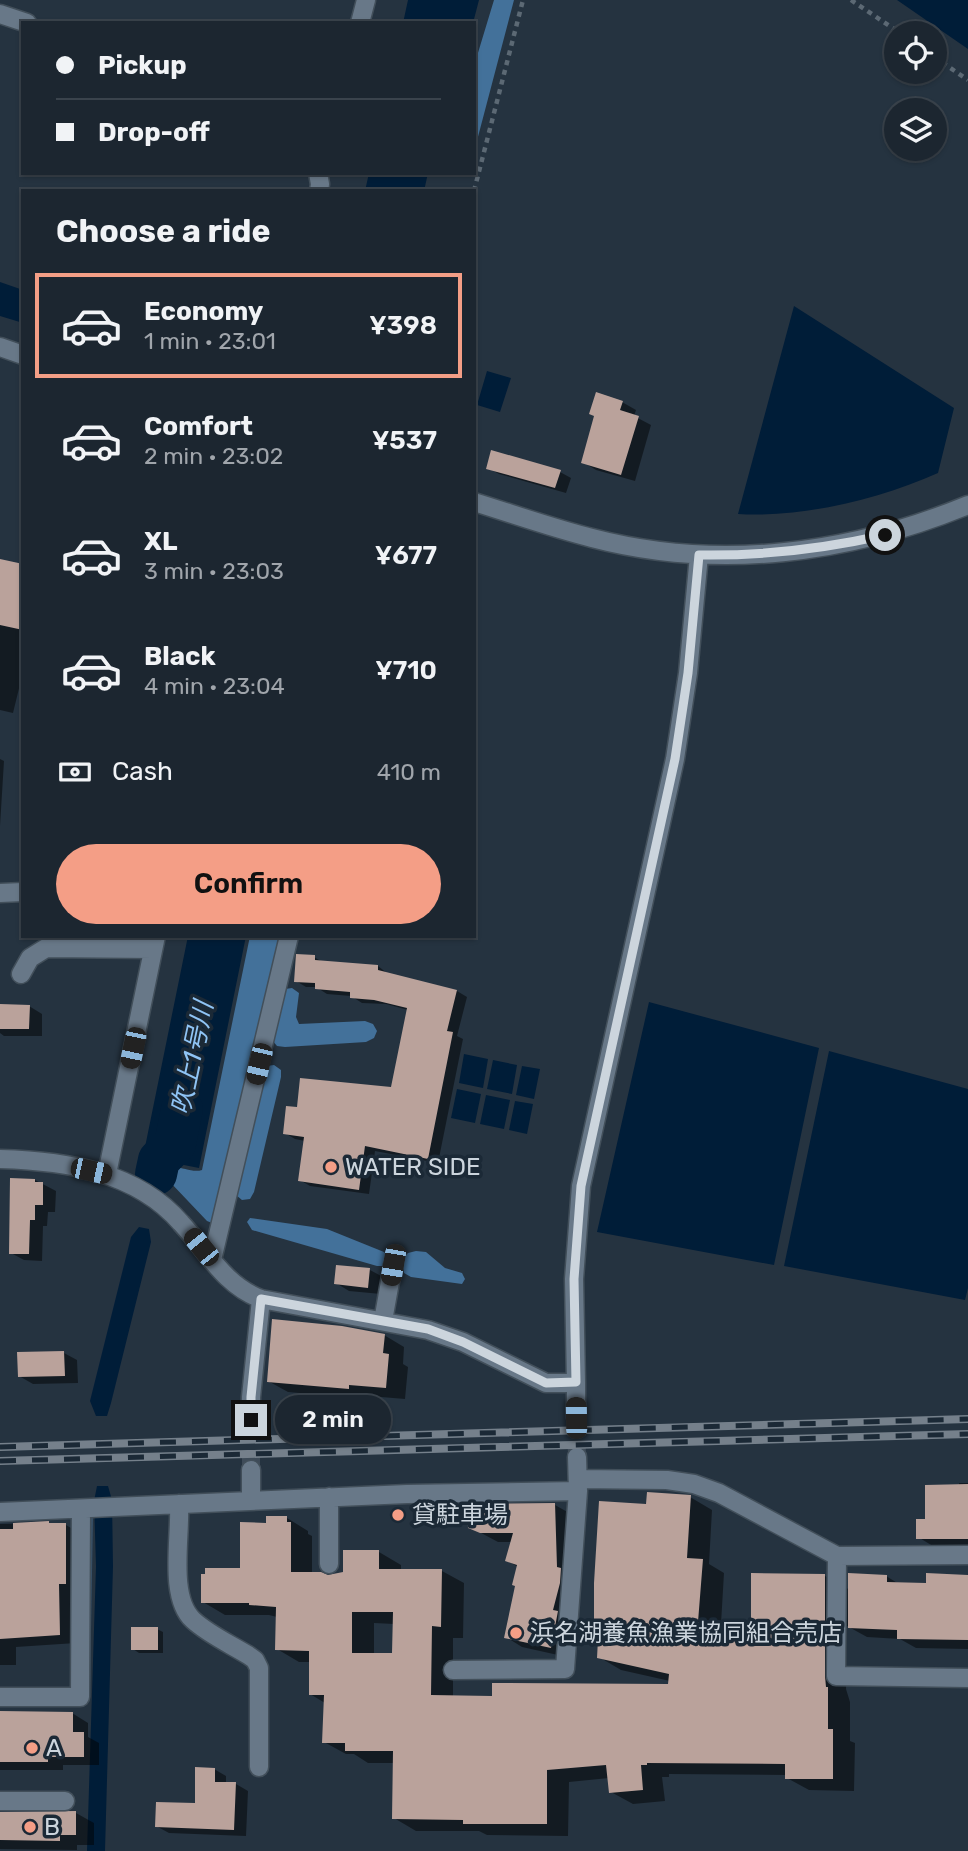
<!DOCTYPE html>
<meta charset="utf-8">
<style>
body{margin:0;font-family:Rubik,"Noto Sans JP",sans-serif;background:#252e38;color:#f1f3f6;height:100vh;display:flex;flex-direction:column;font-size:26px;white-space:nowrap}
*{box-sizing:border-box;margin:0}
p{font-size:23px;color:#a0a5ab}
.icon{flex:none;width:38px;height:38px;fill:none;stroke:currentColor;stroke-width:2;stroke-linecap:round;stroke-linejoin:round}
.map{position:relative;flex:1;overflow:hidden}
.details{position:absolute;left:21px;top:189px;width:455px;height:749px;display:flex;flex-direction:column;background:#1c2630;border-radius:0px;box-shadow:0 2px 5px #0004,0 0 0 2px #3a434c}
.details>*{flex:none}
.top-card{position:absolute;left:21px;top:21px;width:455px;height:154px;border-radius:0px;box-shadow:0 2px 5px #0004,0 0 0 2px #3a434c;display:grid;align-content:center;height:154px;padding:0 35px;background:#1c2630}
.controls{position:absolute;left:884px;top:21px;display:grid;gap:14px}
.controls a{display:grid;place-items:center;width:63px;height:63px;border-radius:50%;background:#1c2630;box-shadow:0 2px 5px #0004,0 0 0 2px #3a434c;font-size:35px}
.end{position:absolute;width:32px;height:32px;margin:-16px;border:9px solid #ccd5dd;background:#111;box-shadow:0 0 0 4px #111}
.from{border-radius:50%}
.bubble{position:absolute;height:49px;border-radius:24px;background:#1c2630;box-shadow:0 2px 5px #0004,0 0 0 2px #3a434c;font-size:23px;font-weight:600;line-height:49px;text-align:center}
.car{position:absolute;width:21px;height:42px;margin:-21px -10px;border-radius:9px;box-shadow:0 0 5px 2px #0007;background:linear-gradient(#222 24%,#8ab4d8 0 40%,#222 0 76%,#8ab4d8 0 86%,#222 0)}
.top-card b{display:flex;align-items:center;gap:24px;height:66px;font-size:26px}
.top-card b+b{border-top:2px solid #3a434c}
.top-card i{width:18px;height:18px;background:#f1f3f6}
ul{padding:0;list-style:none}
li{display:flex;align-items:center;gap:21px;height:105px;margin:0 14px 10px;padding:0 21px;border:4px solid transparent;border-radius:0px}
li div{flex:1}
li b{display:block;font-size:26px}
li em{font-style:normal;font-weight:600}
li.current{border-color:#f49e86}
li>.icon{width:63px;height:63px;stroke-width:1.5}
h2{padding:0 35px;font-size:32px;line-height:84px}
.pay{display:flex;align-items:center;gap:18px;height:77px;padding:0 35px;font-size:26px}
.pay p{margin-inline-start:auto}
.action{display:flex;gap:14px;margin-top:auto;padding:14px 35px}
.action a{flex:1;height:80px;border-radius:42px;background:#f49e86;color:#111;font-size:28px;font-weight:600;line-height:80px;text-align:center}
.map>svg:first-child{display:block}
</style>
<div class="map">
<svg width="968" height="1851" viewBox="0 0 968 1851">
<rect width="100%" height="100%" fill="#253340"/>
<path fill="#375169" d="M 88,1517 L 93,1517 L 90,1687 L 87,1687 Z"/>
<path fill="#43719a" d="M 494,0 L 514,0 L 474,152 L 474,66 Z
M 250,936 L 284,936 L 212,1223 L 207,1221 L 169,1181 L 166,1170 C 176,1162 190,1174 202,1170 Z
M 292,988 L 299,993 L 296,1017 L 299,1024 L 365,1021 L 373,1024 L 377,1031 L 374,1038 L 366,1042 L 285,1047 L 277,1046 L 272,1040 L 285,989 Z
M 274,1065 L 281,1070 L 281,1077 L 254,1192 L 250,1199 L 242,1200 L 236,1195 L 263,1071 L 267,1066 Z
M 250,1218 L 327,1229 L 384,1252 L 388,1256 L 388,1262 L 383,1266 L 377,1266 L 252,1230 L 247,1222 Z
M 416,1251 L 426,1252 L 445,1268 L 462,1273 L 465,1279 L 462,1284 L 411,1277 L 404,1273 L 402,1259 L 408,1253 Z"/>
<path fill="#001d38" d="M 408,0 L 479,0 L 473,23 L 403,23 Z
M 897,0 L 968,0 L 968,49 Z
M 369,173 L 428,173 L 424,191 L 365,191 Z
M 0,282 L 23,290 L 23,323 L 0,316 Z
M 794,306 L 954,408 L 938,473 C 880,499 802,518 738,514 Z
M 487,371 L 511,378 L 500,412 L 477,405 Z
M 188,936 L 246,936 L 199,1168 L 143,1157 Z
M 649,1002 L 819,1048 L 774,1265 L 597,1232 Z
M 829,1051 L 968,1089 L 968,1288 L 965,1300 L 784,1266 Z
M 464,1054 L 488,1059 L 483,1088 L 459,1083 Z
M 493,1060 L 517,1065 L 512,1094 L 487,1089 Z
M 522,1066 L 540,1069 L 534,1099 L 516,1095 Z
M 457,1089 L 481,1094 L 475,1123 L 451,1118 Z
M 486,1095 L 510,1100 L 504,1129 L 480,1124 Z
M 515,1101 L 533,1104 L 527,1134 L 509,1130 Z
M 139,1227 L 149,1229 L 151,1242 L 111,1403 L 107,1416 L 96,1416 L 90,1401 L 131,1237 Z
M 97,1486 L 108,1486 L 112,1500 L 113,1566 L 105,1851 L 87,1851 L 96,1566 L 94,1501 Z"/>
<path fill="#0007" fill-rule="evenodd" d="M 622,402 L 636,410 L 634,416 L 651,425 L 635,481 L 596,470 L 583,462 Z
M 488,468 L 560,472 L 571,478 L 566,493 L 499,474 Z
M 0,561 L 23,566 L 23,672 L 13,713 L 0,710 Z
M 0,759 L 4,761 L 0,826 Z
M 314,957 L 324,963 L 378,966 L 388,974 L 457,991 L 467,997 L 457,1036 L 463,1039 L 438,1163 L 375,1151 L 369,1194 L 310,1186 L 300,1180 L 305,1141 L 295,1139 L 285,1133 L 298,1109 L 392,1089 L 408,1010 L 386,1004 L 362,1003 L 351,996 L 327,994 L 316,987 L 306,987 L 296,981 Z
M 0,1006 L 29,1006 L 42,1014 L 42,1036 L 4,1036 L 0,1033 Z
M 35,1180 L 56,1191 L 55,1212 L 48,1212 L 47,1226 L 43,1226 L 42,1261 L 24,1260 L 11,1253 Z
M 370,1270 L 383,1277 L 381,1294 L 349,1291 L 336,1283 Z
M 384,1335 L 404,1347 L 403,1364 L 408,1367 L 405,1399 L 369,1396 L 369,1399 L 288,1392 L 268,1381 Z
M 64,1353 L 77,1360 L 78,1383 L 33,1384 L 19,1376 Z
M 959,1483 L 968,1483 L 968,1551 L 941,1551 L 918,1537 L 927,1521 L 959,1486 Z
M 690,1497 L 712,1510 L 709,1564 L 724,1573 L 721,1624 L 753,1625 L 753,1575 L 825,1576 L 850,1590 L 886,1576 L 899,1584 L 927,1584 L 927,1575 L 968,1575 L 968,1649 L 916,1648 L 900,1639 L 867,1637 L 847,1626 L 846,1689 L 850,1702 L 850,1741 L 855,1743 L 854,1791 L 809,1790 L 787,1778 L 787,1775 L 669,1774 L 669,1777 L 662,1777 L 665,1801 L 633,1804 L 611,1792 L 609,1778 L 569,1782 L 568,1836 L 487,1835 L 479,1831 L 416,1831 L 394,1818 L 395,1763 L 368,1763 L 354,1754 L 346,1754 L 324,1742 L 325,1703 L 310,1694 L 311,1662 L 299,1662 L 277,1649 L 277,1617 L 269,1615 L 225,1615 L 203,1602 L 242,1570 L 267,1525 L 287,1518 L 308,1531 L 308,1534 L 312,1536 L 312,1574 L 330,1577 L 345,1573 L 379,1552 L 401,1565 L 401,1571 L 442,1571 L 464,1583 L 463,1638 L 453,1638 L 453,1697 L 494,1698 L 669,1686 L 670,1681 L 621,1670 L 599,1657 L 600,1641 L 595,1638 L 648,1506 ZM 374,1623 L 394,1624 L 394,1655 L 374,1655 Z
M 555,1505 L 571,1514 L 567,1657 L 522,1647 L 506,1637 L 517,1586 L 518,1567 L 507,1560 L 512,1542 L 498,1542 L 470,1527 Z
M 48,1523 L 66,1525 L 81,1534 L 76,1643 L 16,1647 L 16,1665 L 0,1665 L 0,1524 Z
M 157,1629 L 163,1632 L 163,1653 L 139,1653 L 133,1649 Z
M 0,1713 L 72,1713 L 88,1723 L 88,1737 L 99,1743 L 99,1765 L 63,1765 L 63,1770 L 0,1770 Z
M 214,1769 L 226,1776 L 226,1784 L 236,1784 L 248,1791 L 246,1836 L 169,1833 L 156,1826 L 196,1805 Z
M 76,1813 L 94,1823 L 94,1845 L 77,1845 L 77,1850 L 0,1849 L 0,1814 Z"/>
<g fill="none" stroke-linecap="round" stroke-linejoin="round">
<path stroke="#001d38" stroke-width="42" d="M 156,1174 L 159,1160 L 175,1144 L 182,1109"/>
</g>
<path fill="#baa29b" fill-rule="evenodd" d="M 596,392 L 623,401 L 620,410 L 639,416 L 621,475 L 581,463 L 594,416 L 589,414 Z
M 491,450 L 561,470 L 555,488 L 486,469 Z
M 0,559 L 23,564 L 23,630 L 0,625 Z
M 296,954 L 315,955 L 315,960 L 378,965 L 378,970 L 457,990 L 447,1031 L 453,1032 L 428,1159 L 365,1146 L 359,1190 L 298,1181 L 304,1137 L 283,1134 L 286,1106 L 297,1107 L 300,1078 L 391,1087 L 407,1008 L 374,1000 L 350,998 L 350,992 L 315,989 L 315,983 L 294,982 Z
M 0,1004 L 30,1005 L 29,1029 L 0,1029 Z
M 10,1178 L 35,1179 L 35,1182 L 43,1182 L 43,1205 L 35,1205 L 35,1220 L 30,1220 L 29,1254 L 9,1254 Z
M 336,1265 L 370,1268 L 368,1288 L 334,1284 Z
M 272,1319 L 342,1326 L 385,1334 L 383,1353 L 389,1354 L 386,1388 L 349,1385 L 349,1389 L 267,1382 Z
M 64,1351 L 65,1376 L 18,1377 L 17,1352 Z
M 968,1484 L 968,1539 L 916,1539 L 916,1519 L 925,1519 L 925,1485 Z
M 647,1492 L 691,1495 L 687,1558 L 703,1559 L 698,1622 L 751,1623 L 751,1573 L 825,1574 L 825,1676 L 826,1687 L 828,1687 L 828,1729 L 833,1729 L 833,1779 L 785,1779 L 785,1764 L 647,1763 L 647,1765 L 641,1765 L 643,1790 L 609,1793 L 606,1765 L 547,1770 L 547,1824 L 463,1824 L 463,1820 L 392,1819 L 393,1751 L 345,1751 L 345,1743 L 322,1743 L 324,1695 L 309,1695 L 309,1651 L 275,1650 L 276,1607 L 249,1605 L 249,1603 L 201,1603 L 201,1574 L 205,1574 L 205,1568 L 240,1568 L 240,1522 L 266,1523 L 266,1516 L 287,1516 L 287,1522 L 291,1522 L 291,1572 L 321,1572 L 328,1575 L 343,1572 L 343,1550 L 379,1550 L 379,1569 L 442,1569 L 441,1627 L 432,1626 L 431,1695 L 492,1696 L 492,1683 L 668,1684 L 669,1674 L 597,1658 L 598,1639 L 594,1639 L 594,1583 L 599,1501 L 646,1504 ZM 352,1612 L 393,1612 L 392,1653 L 352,1653 Z
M 555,1503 L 557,1567 L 561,1568 L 560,1583 L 553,1610 L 558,1611 L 551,1648 L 504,1638 L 515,1586 L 512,1585 L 517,1565 L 505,1561 L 513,1533 L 480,1533 L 468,1528 L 467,1504 Z
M 49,1521 L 49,1523 L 66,1523 L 66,1584 L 59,1584 L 60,1635 L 0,1639 L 0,1529 L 13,1529 L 13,1523 Z
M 848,1573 L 887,1575 L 887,1582 L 926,1583 L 926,1573 L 968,1575 L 968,1640 L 897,1639 L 897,1630 L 848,1628 Z
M 131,1627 L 158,1627 L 158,1650 L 131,1650 Z
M 0,1711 L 73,1712 L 73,1732 L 84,1732 L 84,1757 L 48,1757 L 48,1762 L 0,1762 Z
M 195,1767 L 215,1768 L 215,1782 L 236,1782 L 234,1830 L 155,1827 L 156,1802 L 195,1803 Z
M 76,1811 L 76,1835 L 60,1835 L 60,1841 L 0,1840 L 0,1812 Z"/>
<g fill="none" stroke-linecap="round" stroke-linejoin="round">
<path stroke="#3e4b58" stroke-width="18" stroke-dasharray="18 9" stroke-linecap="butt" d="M 576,1418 L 577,1457
M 251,1470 L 251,1420"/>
<g stroke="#424f5a" stroke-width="21">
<path id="minor" d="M 0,14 L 27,23
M 360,23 L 366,0
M 318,173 L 320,184 L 319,191
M 0,347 L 23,355
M 474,502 C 513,514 552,528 592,538 C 718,571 849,554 968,505
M 0,893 L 23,892
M 21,974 L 30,958 L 46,948 L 153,949
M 0,1159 C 65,1161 136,1171 181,1223 C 207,1251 224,1285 261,1299 L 428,1330 L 463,1342 L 546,1383 L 576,1383 L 576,1418
M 107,1174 L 156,936
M 212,1260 L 289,936
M 383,1321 L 393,1265
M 576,1383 L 574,1279 L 581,1186 L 675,759 L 688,673 L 699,555
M 251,1420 L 251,1397 L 261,1299
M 251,1470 L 251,1501
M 578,1479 L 667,1480 L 694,1484 L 719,1493 L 837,1556 L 968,1555
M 329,1497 L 329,1564
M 179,1504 C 181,1536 168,1597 193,1620 C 208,1634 230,1644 248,1655 L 255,1660 L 259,1668 L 259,1767
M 0,1512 L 407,1494 L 578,1491 L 577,1457
M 837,1556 L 836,1676 L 968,1678
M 453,1670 L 565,1669 L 578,1491
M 0,1697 L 80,1697 L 81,1509
M 0,1801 L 65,1801"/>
</g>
<path stroke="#5c6974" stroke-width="4.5" stroke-dasharray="5 5" stroke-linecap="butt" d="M 851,0 L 900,33
M 934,57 L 968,80
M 474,191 L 523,0"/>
<use href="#minor" stroke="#687888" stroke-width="18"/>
<g stroke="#75808b" stroke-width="8">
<path id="rail" d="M 0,1447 L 968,1419
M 0,1461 L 968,1434"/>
</g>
<use href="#rail" stroke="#1b2936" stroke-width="5" stroke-dasharray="16" stroke-linecap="butt"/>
</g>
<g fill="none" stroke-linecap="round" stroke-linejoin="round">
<path stroke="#ccd5dd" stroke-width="9" d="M 251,1420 L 251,1397 L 261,1299 L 428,1329 L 463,1342 L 546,1383 L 576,1382 L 574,1279 L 581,1186 L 675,759 L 688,673 L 699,555 C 763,556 823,549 885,535"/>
</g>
<g fill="#f49e86" stroke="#1b2936" stroke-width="2.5">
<circle cx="331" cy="1167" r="7"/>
<circle cx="398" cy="1515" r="7"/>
<circle cx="516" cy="1633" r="7"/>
<circle cx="32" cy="1748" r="7"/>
<circle cx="30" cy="1827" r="7"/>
</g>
<g text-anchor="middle" stroke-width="7" stroke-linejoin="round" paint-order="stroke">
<g font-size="24" fill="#ccd5dd" stroke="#1b2936" text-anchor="start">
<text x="345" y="1175">WATER SIDE</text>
<text x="412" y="1523">貸駐車場</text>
<text x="530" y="1641">浜名湖養魚漁業協同組合売店</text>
<text x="46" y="1756">A</text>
<text x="44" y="1835">B</text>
</g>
<g font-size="26" font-style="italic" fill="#8fc4f5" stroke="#1b2936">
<text transform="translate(192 1058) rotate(-78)" y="9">吹上1号川</text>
</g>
</g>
</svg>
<div class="controls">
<a><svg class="icon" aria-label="locate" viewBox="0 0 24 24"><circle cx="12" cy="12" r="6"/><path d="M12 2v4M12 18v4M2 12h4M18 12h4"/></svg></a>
<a><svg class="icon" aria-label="layers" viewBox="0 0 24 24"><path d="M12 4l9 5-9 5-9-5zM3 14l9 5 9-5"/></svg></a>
</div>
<i class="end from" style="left:885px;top:535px"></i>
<i class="end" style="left:251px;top:1420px"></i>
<div class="bubble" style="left:275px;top:1395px;width:116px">2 min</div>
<i class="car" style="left:133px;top:1048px;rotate:192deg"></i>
<i class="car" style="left:259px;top:1064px;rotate:193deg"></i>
<i class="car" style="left:91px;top:1171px;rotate:102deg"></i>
<i class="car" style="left:201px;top:1247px;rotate:321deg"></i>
<i class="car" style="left:393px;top:1265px;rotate:190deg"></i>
<i class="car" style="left:576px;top:1418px;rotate:359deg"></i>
<div class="top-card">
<b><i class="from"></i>Pickup</b>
<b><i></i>Drop-off</b>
</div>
<section class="details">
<h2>Choose a ride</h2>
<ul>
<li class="current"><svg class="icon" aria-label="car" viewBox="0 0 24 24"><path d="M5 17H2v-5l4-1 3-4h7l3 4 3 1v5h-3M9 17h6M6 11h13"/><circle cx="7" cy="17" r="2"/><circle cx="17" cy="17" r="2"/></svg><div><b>Economy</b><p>1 min · 23:01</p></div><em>¥398</em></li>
<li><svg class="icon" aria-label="car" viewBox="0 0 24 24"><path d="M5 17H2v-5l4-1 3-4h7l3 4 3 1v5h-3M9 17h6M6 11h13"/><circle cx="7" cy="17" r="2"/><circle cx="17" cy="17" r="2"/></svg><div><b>Comfort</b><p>2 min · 23:02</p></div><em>¥537</em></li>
<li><svg class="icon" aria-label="car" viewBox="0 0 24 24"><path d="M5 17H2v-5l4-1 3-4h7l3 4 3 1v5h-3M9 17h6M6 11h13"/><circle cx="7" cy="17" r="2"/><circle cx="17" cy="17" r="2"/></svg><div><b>XL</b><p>3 min · 23:03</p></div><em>¥677</em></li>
<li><svg class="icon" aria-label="car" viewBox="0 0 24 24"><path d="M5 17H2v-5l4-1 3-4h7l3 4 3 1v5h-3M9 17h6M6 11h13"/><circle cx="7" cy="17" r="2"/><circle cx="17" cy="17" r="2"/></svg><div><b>Black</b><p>4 min · 23:04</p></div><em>¥710</em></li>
</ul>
<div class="pay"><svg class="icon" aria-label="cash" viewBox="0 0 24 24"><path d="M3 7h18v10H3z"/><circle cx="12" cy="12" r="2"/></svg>Cash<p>410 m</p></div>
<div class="action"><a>Confirm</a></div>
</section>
</div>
